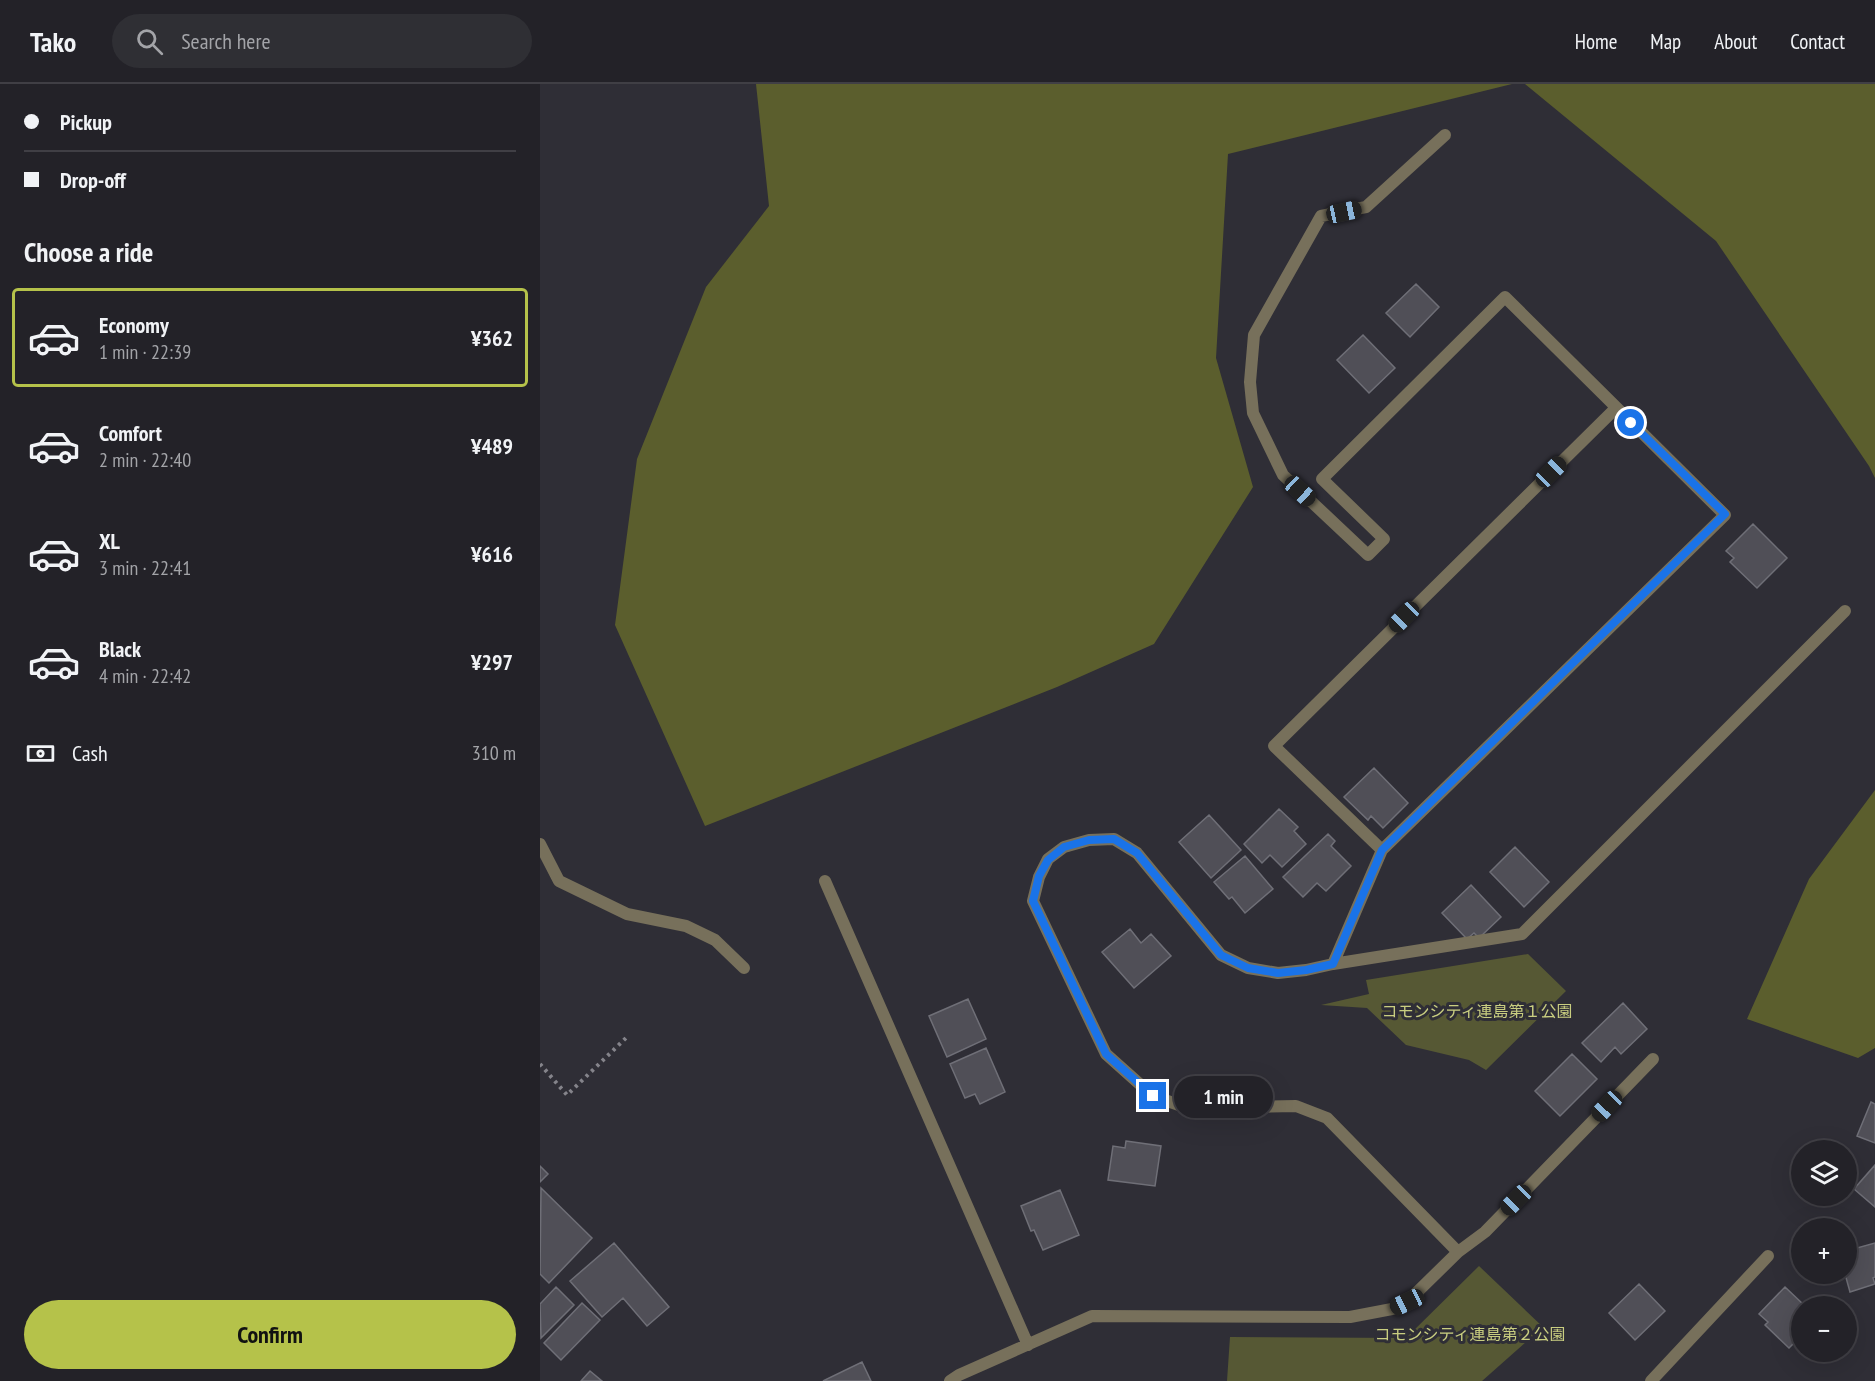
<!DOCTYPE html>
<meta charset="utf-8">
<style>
body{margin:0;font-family:"PT Sans Narrow","Noto Sans JP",sans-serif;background:#2f2f34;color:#f1f3f6;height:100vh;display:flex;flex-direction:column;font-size:22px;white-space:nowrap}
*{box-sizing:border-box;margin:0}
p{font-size:20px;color:#a3a4a8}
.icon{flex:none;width:33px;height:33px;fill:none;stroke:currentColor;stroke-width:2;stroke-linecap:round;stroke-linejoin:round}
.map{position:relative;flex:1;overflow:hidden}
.side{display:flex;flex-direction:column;background:#232228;width:540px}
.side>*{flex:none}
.top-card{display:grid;align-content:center;height:132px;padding:0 24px;background:#232228}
.buttons{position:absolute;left:1251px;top:1056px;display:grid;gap:12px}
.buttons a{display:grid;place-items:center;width:66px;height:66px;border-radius:50%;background:#232228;box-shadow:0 6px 24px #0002,0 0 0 2px #403f45;font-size:30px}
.end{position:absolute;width:27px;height:27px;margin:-14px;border:8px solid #1a73e8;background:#fff;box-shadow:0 0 0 3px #fff}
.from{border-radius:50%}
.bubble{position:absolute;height:42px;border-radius:21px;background:#232228;box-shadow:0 6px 24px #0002,0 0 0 2px #403f45;font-size:20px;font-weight:600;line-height:42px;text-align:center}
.car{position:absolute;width:18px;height:36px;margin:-18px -9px;border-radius:8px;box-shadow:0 0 4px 2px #0007;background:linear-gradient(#222 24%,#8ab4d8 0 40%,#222 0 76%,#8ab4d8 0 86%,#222 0)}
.top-card b{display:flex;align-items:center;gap:21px;height:57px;font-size:22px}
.top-card b+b{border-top:2px solid #403f45}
.top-card i{width:15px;height:15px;background:#f1f3f6}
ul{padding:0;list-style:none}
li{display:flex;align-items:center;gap:18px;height:99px;margin:0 12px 9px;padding:0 12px;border:3px solid transparent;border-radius:6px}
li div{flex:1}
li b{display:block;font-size:22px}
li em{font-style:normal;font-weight:600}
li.active{border-color:#b5c24a}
li>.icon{width:54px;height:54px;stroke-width:1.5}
h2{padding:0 24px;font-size:27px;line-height:72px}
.pay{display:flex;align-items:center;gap:15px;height:66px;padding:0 24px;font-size:22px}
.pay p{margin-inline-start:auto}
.action{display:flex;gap:12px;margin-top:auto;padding:12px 24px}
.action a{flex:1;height:69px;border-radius:36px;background:#b5c24a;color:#111;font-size:24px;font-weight:600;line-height:69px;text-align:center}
header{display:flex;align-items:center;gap:36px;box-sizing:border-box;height:84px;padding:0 30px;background:#232228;border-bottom:2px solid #403f45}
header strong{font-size:28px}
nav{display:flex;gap:33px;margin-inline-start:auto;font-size:21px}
.search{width:420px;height:54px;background:#2f2f34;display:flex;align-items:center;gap:15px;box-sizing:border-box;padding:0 21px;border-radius:33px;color:#a3a4a8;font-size:22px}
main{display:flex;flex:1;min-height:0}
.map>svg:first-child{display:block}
</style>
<header>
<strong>Tako</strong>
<div class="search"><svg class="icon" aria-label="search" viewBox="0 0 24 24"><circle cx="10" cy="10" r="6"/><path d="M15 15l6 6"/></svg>Search here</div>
<nav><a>Home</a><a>Map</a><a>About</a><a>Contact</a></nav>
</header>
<main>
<section class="side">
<div class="top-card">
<b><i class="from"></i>Pickup</b>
<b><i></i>Drop-off</b>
</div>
<h2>Choose a ride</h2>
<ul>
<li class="active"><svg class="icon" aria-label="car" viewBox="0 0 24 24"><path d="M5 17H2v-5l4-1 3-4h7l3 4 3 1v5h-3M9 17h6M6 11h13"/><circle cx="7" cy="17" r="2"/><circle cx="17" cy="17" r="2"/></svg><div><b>Economy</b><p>1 min · 22:39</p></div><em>¥362</em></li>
<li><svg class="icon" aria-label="car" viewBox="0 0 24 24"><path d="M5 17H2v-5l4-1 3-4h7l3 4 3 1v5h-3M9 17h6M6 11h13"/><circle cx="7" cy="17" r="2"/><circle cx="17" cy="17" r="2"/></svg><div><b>Comfort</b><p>2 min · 22:40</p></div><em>¥489</em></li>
<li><svg class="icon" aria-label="car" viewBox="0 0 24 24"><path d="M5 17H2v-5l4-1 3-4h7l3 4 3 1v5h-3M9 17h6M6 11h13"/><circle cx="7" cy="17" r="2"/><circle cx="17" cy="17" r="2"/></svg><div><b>XL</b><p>3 min · 22:41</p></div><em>¥616</em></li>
<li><svg class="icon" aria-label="car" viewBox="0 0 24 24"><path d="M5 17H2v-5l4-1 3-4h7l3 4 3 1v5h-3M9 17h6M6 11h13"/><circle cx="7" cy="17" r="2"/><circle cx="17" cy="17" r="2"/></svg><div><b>Black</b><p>4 min · 22:42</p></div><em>¥297</em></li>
</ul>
<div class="pay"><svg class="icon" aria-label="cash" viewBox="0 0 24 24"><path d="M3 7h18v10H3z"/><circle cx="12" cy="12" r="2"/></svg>Cash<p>310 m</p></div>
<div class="action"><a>Confirm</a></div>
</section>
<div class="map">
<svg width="1335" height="1297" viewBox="0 0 1335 1297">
<rect width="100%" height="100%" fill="#2f2e36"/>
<path fill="#565834" d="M 988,870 L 1026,907 L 946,986 L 929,976 L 866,961 L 827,924 L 781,921 L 829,910 L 826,896 Z
M 939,1182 L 1003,1243 L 942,1297 L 687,1297 L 690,1253 L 866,1254 Z"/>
<path fill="#5b5e2d" d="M 216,0 L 972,0 L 688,70 L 676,274 L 713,403 L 614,560 L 517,603 L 165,742 L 75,541 L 97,375 L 166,203 L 229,122 Z
M 985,0 L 1335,0 L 1335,394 L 1329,382 L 1176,157 Z
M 1335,706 L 1335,964 L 1318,974 L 1207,935 L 1269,795 Z"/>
<path fill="#504f57" stroke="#6f6f77" stroke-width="1.5" d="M 876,200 L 899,223 L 870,253 L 846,229 Z
M 823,251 L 855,284 L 829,309 L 797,276 Z
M 1213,440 L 1247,474 L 1217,504 L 1190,478 L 1194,474 L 1186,467 Z
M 834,684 L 868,719 L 843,744 L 831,732 L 828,736 L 804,713 Z
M 739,725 L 758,743 L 754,747 L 766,760 L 742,783 L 730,771 L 722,779 L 704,760 Z
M 669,731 L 701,766 L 671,794 L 639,758 Z
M 788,750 L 795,757 L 791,762 L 811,782 L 786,807 L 777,799 L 763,813 L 743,793 Z
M 975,763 L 1009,798 L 984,823 L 950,788 Z
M 705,772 L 733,805 L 705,829 L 692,813 L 689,815 L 674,798 Z
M 931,801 L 961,833 L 939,854 L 934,849 L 927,855 L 902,829 Z
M 590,845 L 601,859 L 611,850 L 631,872 L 594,904 L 562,868 Z
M 428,915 L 446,955 L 407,973 L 389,932 Z
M 1083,919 L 1107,945 L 1081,970 L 1075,963 L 1061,978 L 1042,959 Z
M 446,964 L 465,1008 L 440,1020 L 435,1010 L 425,1014 L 410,980 Z
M 1032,970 L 1057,995 L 1020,1032 L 995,1007 Z
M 1331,1018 L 1335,1020 L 1335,1059 L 1317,1052 Z
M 586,1057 L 621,1062 L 615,1102 L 568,1096 L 573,1062 L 585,1064 Z
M 1335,1081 L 1335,1123 L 1314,1105 Z
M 0,1082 L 8,1090 L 0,1098 Z
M 1,1104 L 52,1154 L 9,1199 L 0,1190 Z
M 520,1106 L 539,1151 L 503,1166 L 494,1146 L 491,1147 L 481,1122 Z
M 74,1159 L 129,1223 L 107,1242 L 83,1214 L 62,1233 L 30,1197 Z
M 1335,1159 L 1335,1193 L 1333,1194 L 1335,1200 L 1310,1208 L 1305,1190 L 1306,1190 L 1306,1167 Z
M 1099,1200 L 1125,1227 L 1095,1256 L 1069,1229 Z
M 16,1203 L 34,1221 L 1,1254 L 0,1220 Z
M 1245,1203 L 1265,1222 L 1262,1222 L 1262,1251 L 1249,1264 L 1225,1241 L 1228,1238 L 1219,1230 Z
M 42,1219 L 60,1236 L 21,1276 L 4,1259 Z
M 322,1278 L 331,1297 L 283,1297 Z
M 50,1287 L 62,1297 L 41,1297 Z"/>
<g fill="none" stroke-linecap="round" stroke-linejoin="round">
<path stroke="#85848b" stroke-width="4" stroke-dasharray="3 4.5" stroke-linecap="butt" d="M 0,980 L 27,1011 L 88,952"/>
<path stroke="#77705b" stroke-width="12" d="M 0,760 L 19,797 L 87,830 L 146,842 L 175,856 L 204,884
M 842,766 L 734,662 L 1076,324
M 285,797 L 488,1261
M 793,880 L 842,766 L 1185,431 L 965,213 L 782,395 L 844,455 L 828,471 L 743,391 L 713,329 L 710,298 L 714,251 L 781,132 L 826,123 L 905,51
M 918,1168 L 787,1034 L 756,1022 L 670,1024 L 639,1021 L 613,1012 L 566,970 L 493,817 L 499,793 L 508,775 L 524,763 L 549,756 L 574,755 L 597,769 L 681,871 L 708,884 L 738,889 L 766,886 L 793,880 L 982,850 L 1305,527
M 410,1297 L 419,1291 L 552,1232 L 810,1233 L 852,1225 L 867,1218 L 918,1168 L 945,1148 L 1113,975
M 1111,1297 L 1228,1172"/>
</g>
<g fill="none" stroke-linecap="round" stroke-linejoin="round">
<path stroke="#1a73e8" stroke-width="8" d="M 613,1012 L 566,970 L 493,817 L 499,792 L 508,776 L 524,763 L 549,756 L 574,755 L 597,769 L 681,871 L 708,884 L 738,889 L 766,886 L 793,880 L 842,766 L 1185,430 L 1091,339"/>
</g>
<g text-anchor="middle" stroke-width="6" stroke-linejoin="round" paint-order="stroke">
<g font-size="16" fill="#c9ce80" stroke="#2f2e36">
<text x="937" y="933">コモンシティ連島第１公園</text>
<text x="930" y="1256">コモンシティ連島第２公園</text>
</g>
</g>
</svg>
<div class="buttons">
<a><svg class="icon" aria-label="layers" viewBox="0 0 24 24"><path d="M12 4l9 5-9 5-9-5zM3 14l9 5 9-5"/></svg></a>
<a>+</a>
<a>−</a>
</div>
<i class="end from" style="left:1091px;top:339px"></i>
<i class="end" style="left:613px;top:1012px"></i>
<div class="bubble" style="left:634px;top:992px;width:99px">1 min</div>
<i class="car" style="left:804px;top:128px;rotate:78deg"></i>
<i class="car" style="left:1011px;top:388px;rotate:45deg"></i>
<i class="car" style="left:760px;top:407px;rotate:133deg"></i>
<i class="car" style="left:864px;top:533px;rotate:225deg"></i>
<i class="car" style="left:1067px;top:1022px;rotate:224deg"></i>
<i class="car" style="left:976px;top:1116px;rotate:225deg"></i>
<i class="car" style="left:867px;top:1218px;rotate:245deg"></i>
</div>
</main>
